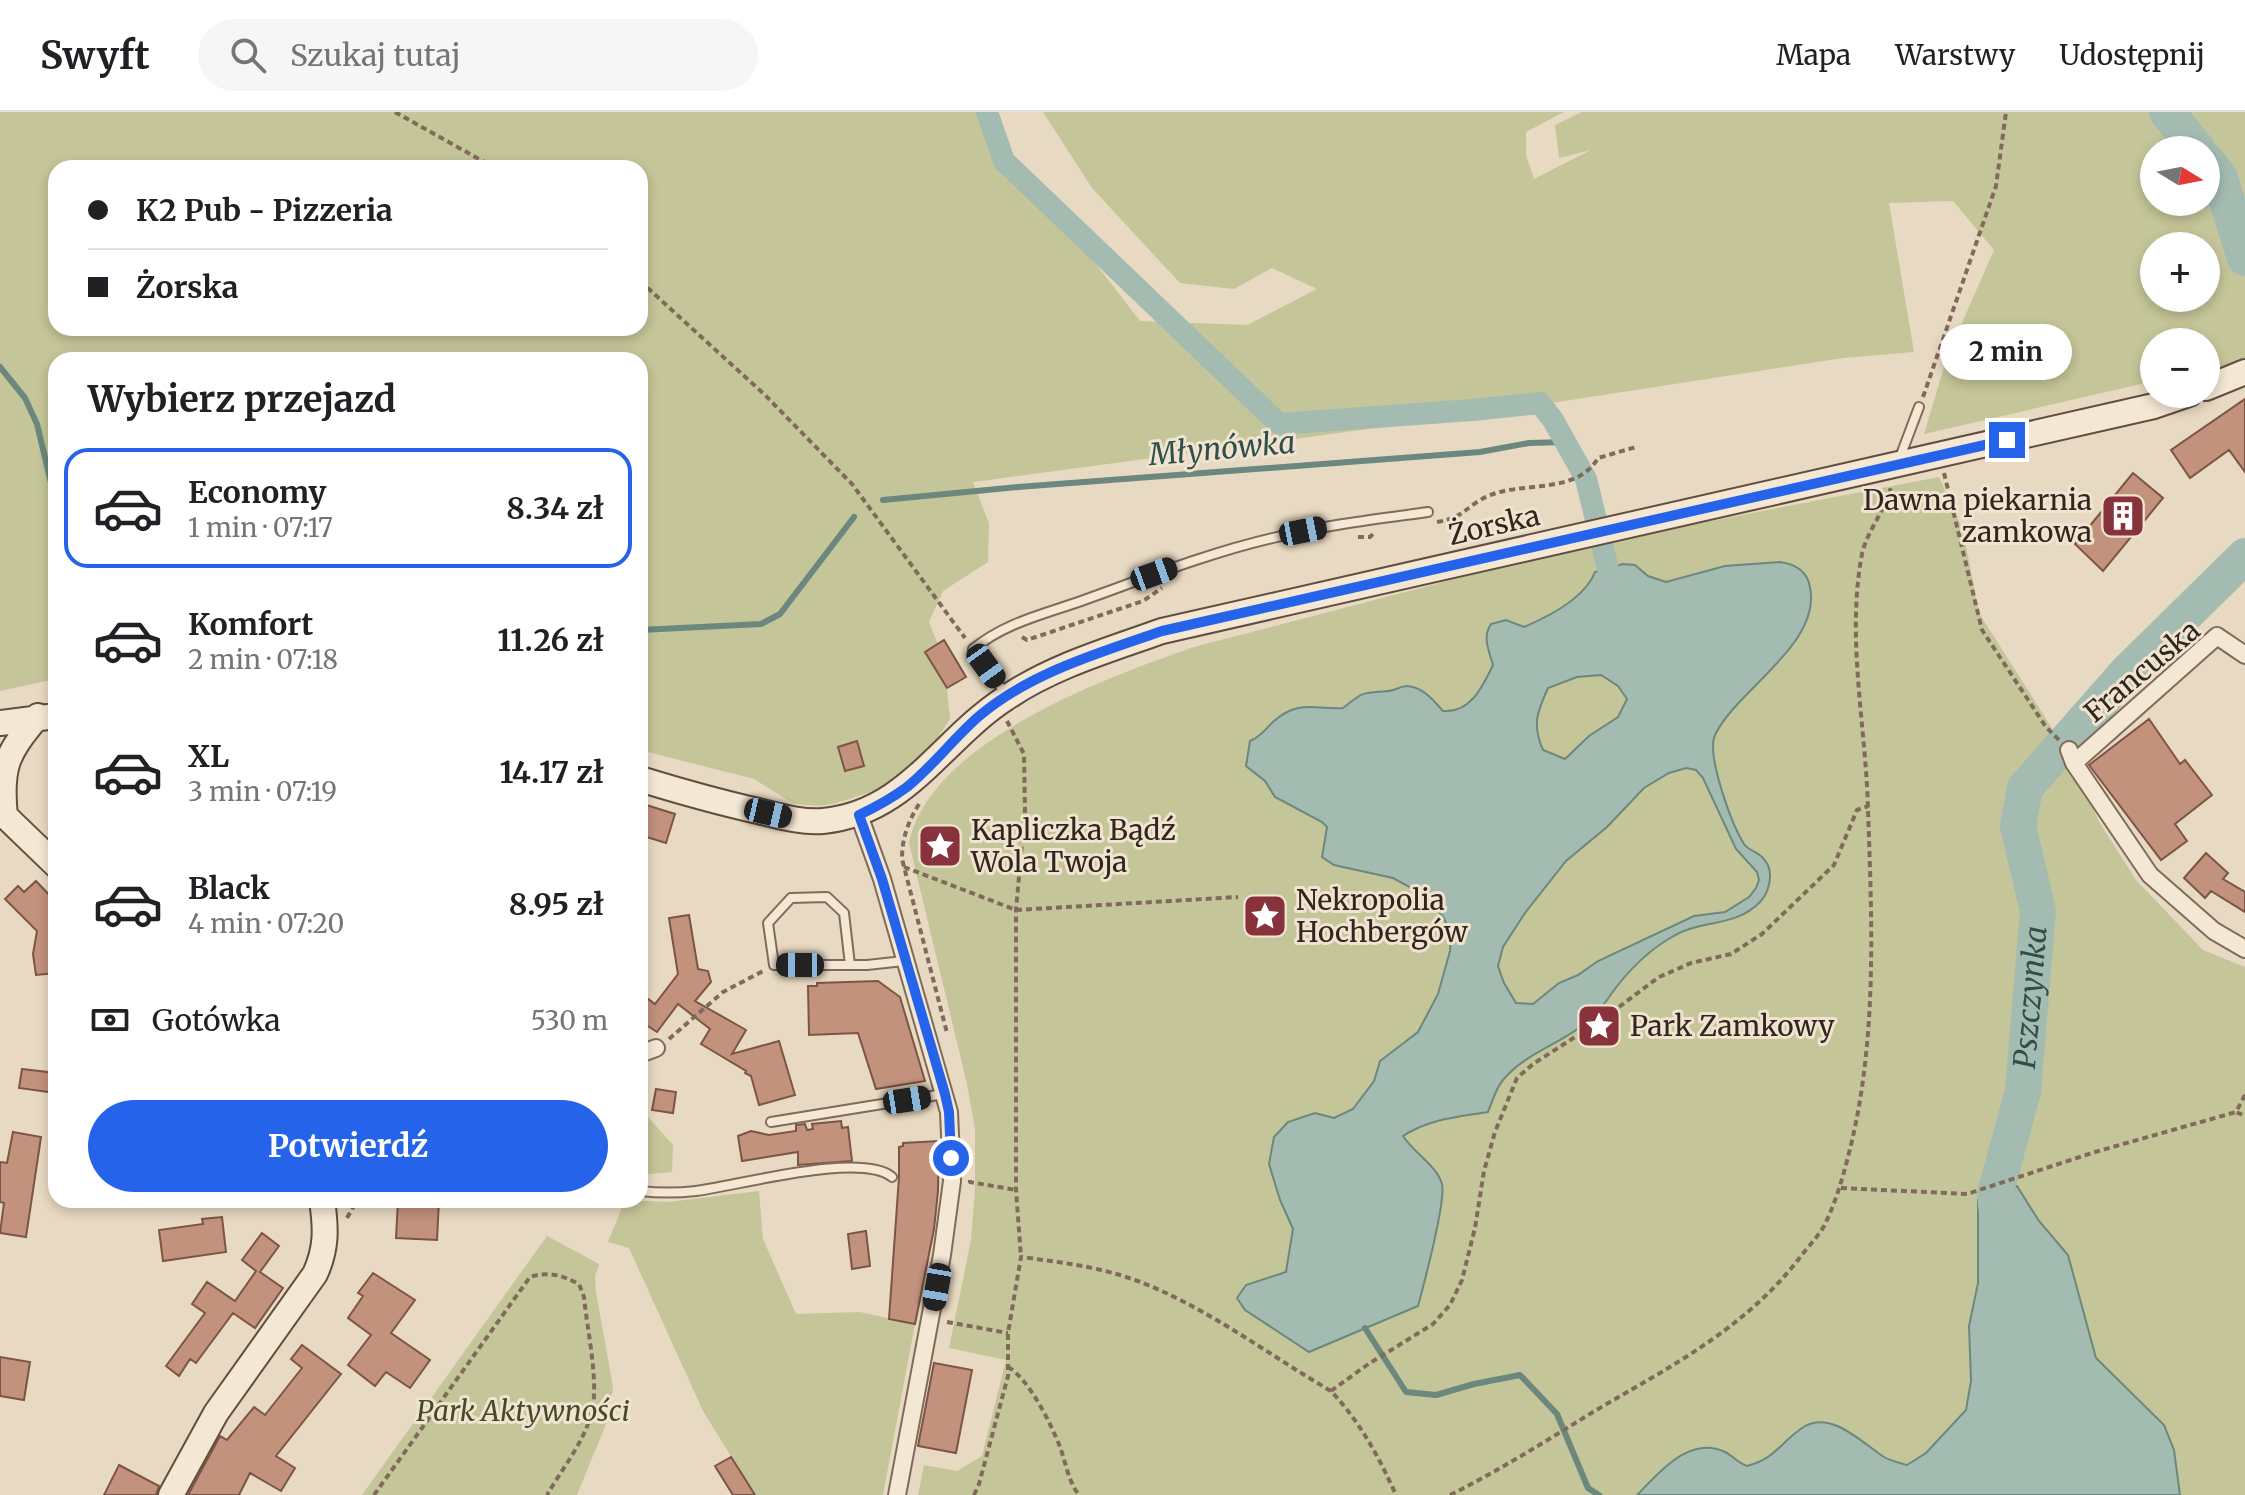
<!DOCTYPE html>
<html lang="pl">
<meta charset="utf-8">
<style>
body{margin:0;font-family:Merriweather,serif;background:#f6f6f6;color:#202124;height:100vh;display:flex;flex-direction:column;font-size:30px;white-space:nowrap}
*{box-sizing:border-box;margin:0}
p{font-size:26px;color:#757577}
.icon{flex:none;width:44px;height:44px;fill:none;stroke:currentColor;stroke-width:2;stroke-linecap:round;stroke-linejoin:round}
.map{position:relative;flex:1;overflow:hidden}
.panel{position:absolute;left:48px;top:240px;width:600px;height:856px;display:flex;flex-direction:column;background:#fff;border-radius:24px;box-shadow:0 4px 12px #0003}
.panel>*{flex:none}
.hud{position:absolute;left:48px;top:48px;width:600px;height:176px;border-radius:24px;box-shadow:0 4px 12px #0003;display:grid;align-content:center;height:176px;padding:0 40px;background:#fff}
.needle{width:52px;rotate:100deg}
.fabs{position:absolute;left:2140px;top:24px;display:grid;gap:16px}
.fabs a{display:grid;place-items:center;width:80px;height:80px;border-radius:50%;background:#fff;box-shadow:0 4px 12px #0003;font-size:40px}
.end{position:absolute;width:36px;height:36px;margin:-18px;border:10px solid #2563eb;background:#fff;box-shadow:0 0 0 4px #fff}
.from{border-radius:50%}
.bubble{position:absolute;height:56px;border-radius:28px;background:#fff;box-shadow:0 4px 12px #0003;font-size:26px;font-weight:700;line-height:56px;text-align:center}
.car{position:absolute;width:24px;height:48px;margin:-24px -12px;border-radius:10px;box-shadow:0 0 6px 2px #0007;background:linear-gradient(#222 24%,#8ab4d8 0 40%,#222 0 76%,#8ab4d8 0 86%,#222 0)}
.hud b{display:flex;align-items:center;gap:28px;height:76px;font-size:30px}
.hud b+b{border-top:2px solid #e0e0e0}
.hud i{width:20px;height:20px;background:#202124}
ul{padding:0;list-style:none}
li{display:flex;align-items:center;gap:24px;height:120px;margin:0 16px 12px;padding:0 24px;border:4px solid transparent;border-radius:24px}
li div{flex:1}
li b{display:block;font-size:30px}
li em{font-style:normal;font-weight:700}
li.active{border-color:#2563eb}
li>.icon{width:72px;height:72px;stroke-width:1.5}
h2{padding:0 40px;font-size:36px;line-height:96px}
.pay{display:flex;align-items:center;gap:20px;height:88px;padding:0 40px;font-size:30px}
.pay p{margin-inline-start:auto}
.cta{display:flex;gap:16px;margin-top:auto;padding:16px 40px}
.cta a{flex:1;height:92px;border-radius:48px;background:#2563eb;color:#fff;font-size:32px;font-weight:700;line-height:92px;text-align:center}
header{display:flex;align-items:center;gap:48px;box-sizing:border-box;height:112px;padding:0 40px;background:#fff;border-bottom:2px solid #e0e0e0}
header strong{font-size:38px}
nav{display:flex;gap:44px;margin-inline-start:auto;font-size:28px}
.search{width:560px;height:72px;background:#f6f6f6;display:flex;align-items:center;gap:20px;box-sizing:border-box;padding:0 28px;border-radius:44px;color:#757577;font-size:30px}
.map>svg:first-child{display:block}
</style>
<header>
<strong>Swyft</strong>
<div class="search"><svg class="icon" aria-label="search" viewBox="0 0 24 24"><circle cx="10" cy="10" r="6"/><path d="M15 15l6 6"/></svg>Szukaj tutaj</div>
<nav><a>Mapa</a><a>Warstwy</a><a>Udostępnij</a></nav>
</header>
<div class="map">
<svg width="2245" height="1383" viewBox="0 0 2245 1383">
<rect width="100%" height="100%" fill="#e8d9c2"/>
<path fill="#c4c598" fill-rule="evenodd" d="M 0,0 L 978,0 L 1140,209 L 1247,213 L 1317,177 L 1272,156 L 1234,177 L 1180,171 L 1092,76 L 1043,0 L 1564,0 L 1526,20 L 1526,43 L 1534,67 L 1591,38 L 1559,46 L 1555,13 L 1582,0 L 2245,0 L 2245,250 L 2206,258 L 2206,230 L 2154,230 L 2154,269 L 1924,322 L 1947,245 L 1994,138 L 1953,89 L 1889,91 L 1914,240 L 1843,246 L 1480,302 L 973,370 L 989,411 L 988,450 L 943,479 L 929,510 L 944,548 L 950,607 L 936,628 L 898,665 L 877,678 L 833,692 L 819,694 L 794,692 L 754,667 L 640,638 L 640,248 L 56,248 L 56,567 L 0,579 ZM 2154,38 L 2206,38 L 2206,90 L 2154,90 ZM 56,56 L 640,56 L 640,216 L 56,216 ZM 2154,134 L 2206,134 L 2206,186 L 2154,186 Z
M 1939,365 L 1963,418 L 1979,501 L 2074,651 L 2098,708 L 2136,768 L 2203,838 L 2245,855 L 2245,1383 L 918,1383 L 924,1353 L 957,1359 L 982,1344 L 1006,1248 L 949,1236 L 971,1128 L 975,1077 L 975,1017 L 967,972 L 909,731 C 930,629 1106,566 1194,535 L 1586,433 Z
M 640,986 L 647,1004 L 673,1033 L 672,1060 L 640,1063 Z
M 759,1079 L 763,1127 L 796,1202 L 860,1200 L 915,1212 L 883,1383 L 755,1383 L 703,1299 L 629,1136 L 608,1130 L 625,1088 L 668,1090 Z
M 547,1124 L 599,1152 L 595,1165 L 596,1180 L 613,1275 L 608,1307 L 577,1383 L 362,1383 Z"/>
<path fill="#a4bbb2" stroke="#6c887e" stroke-width="2" fill-rule="evenodd" d="M 1780,450 C 1795,452 1807,459 1810,475 C 1822,532 1737,577 1715,623 C 1706,643 1732,713 1744,732 C 1749,739 1758,740 1763,746 C 1775,758 1770,779 1760,790 C 1735,816 1700,807 1672,825 C 1651,837 1633,854 1618,873 C 1609,884 1602,897 1592,906 C 1565,931 1527,939 1503,968 C 1496,976 1492,990 1488,1000 C 1457,1005 1429,1007 1403,1024 C 1413,1040 1437,1054 1442,1072 C 1446,1089 1424,1172 1418,1194 L 1309,1240 L 1245,1198 L 1237,1186 L 1246,1173 L 1286,1160 L 1293,1117 L 1280,1088 L 1269,1052 L 1274,1025 L 1288,1010 L 1315,1001 L 1334,1006 L 1353,997 L 1374,969 L 1380,949 L 1418,920 L 1438,882 L 1450,839 L 1451,824 L 1444,806 L 1430,790 L 1408,774 L 1393,766 L 1334,753 L 1322,745 L 1327,715 L 1322,710 L 1275,685 L 1265,669 L 1246,654 L 1250,629 C 1262,624 1265,617 1274,609 C 1299,587 1316,598 1343,596 C 1366,578 1361,582 1388,579 C 1394,579 1401,574 1407,574 C 1423,575 1433,588 1443,599 C 1470,601 1482,576 1493,553 C 1489,539 1482,525 1491,512 L 1506,508 L 1524,515 C 1550,504 1585,486 1595,460 L 1623,452 L 1635,453 L 1648,464 L 1666,470 L 1725,454 ZM 1601,563 L 1618,574 L 1627,587 L 1618,605 L 1589,624 L 1565,647 L 1543,638 C 1532,613 1537,600 1548,576 L 1577,565 ZM 1686,656 L 1696,658 L 1703,666 L 1736,737 L 1757,760 L 1759,768 L 1756,776 L 1749,785 L 1725,800 L 1694,804 L 1598,849 L 1578,863 L 1559,871 L 1533,892 L 1516,891 L 1504,871 L 1498,854 L 1503,835 L 1525,801 L 1566,749 L 1607,715 L 1644,676 L 1669,661 Z
M 2017,1074 L 2039,1109 L 2068,1143 L 2096,1246 L 2164,1313 L 2174,1338 L 2180,1383 L 1637,1383 C 1659,1361 1689,1323 1725,1340 C 1733,1344 1738,1351 1747,1354 C 1776,1346 1779,1332 1802,1316 C 1830,1297 1861,1330 1884,1345 C 1891,1349 1900,1351 1907,1353 L 1926,1341 L 1966,1298 L 1971,1269 L 1969,1214 L 1978,1171 L 1978,1088 Z"/>
<g fill="none" stroke-linecap="round" stroke-linejoin="round">
<path stroke="#6c887e" stroke-width="6" d="M 0,255 L 25,286 L 37,312 L 56,392
M 883,388 L 1018,375 L 1480,340 L 1529,331 L 1566,330
M 640,518 L 761,512 L 780,502 L 854,405
M 1365,1216 L 1406,1280 L 1436,1283 L 1474,1272 L 1520,1263 L 1557,1302 L 1588,1376 L 1599,1383"/>
<path stroke="#a4bbb2" stroke-width="22" d="M 987,0 L 1004,49 L 1279,312 L 1472,298 L 1540,291 L 1553,308 L 1586,367 L 1608,457"/>
<g stroke="#a4bbb2" stroke-width="36">
<path d="M 2167,0 L 2198,38"/>
<path d="M 2206,48 L 2219,64 L 2245,146"/>
<path id="s1" d="M 2000,1131 L 1995,1082 L 2023,979 L 2038,799 L 2018,714 L 2025,676 L 2128,559 L 2245,444"/>
</g>
</g>
<path fill="#c2927c" stroke="#7c5544" stroke-width="2" d="M 2245,287 L 2245,360 L 2229,338 L 2190,366 L 2171,338 Z
M 2133,361 L 2163,386 L 2103,459 L 2075,432 Z
M 944,528 L 966,565 L 947,576 L 925,540 Z
M 2149,607 L 2180,652 L 2185,648 L 2212,683 L 2175,712 L 2187,729 L 2161,748 L 2089,653 Z
M 857,629 L 864,654 L 845,659 L 838,635 Z
M 640,691 L 675,702 L 666,731 L 640,723 Z
M 2206,741 L 2228,761 L 2223,767 L 2245,780 L 2245,800 L 2211,779 L 2205,786 L 2184,766 Z
M 36,769 L 56,790 L 56,861 L 36,863 L 33,842 L 37,819 L 5,787 L 18,774 L 24,780 Z
M 689,803 L 698,857 L 708,859 L 711,870 L 695,889 L 746,918 L 732,942 L 779,929 L 795,983 L 759,993 L 751,964 L 745,961 L 746,959 L 701,932 L 710,917 L 678,892 L 657,920 L 640,909 L 640,881 L 655,892 L 678,862 L 669,806 Z
M 878,869 L 900,885 L 925,969 L 876,977 L 858,921 L 809,923 L 808,874 L 817,874 L 817,871 Z
M 22,957 L 56,961 L 56,981 L 19,976 Z
M 656,977 L 676,980 L 673,1001 L 652,998 Z
M 841,1009 L 842,1016 L 848,1015 L 852,1049 L 798,1053 L 798,1040 L 742,1049 L 738,1024 L 751,1019 L 769,1023 L 796,1019 L 796,1013 L 805,1012 L 807,1018 L 813,1017 L 812,1012 Z
M 13,1020 L 41,1025 L 26,1125 L 0,1121 L 4,1091 L 0,1090 L 0,1050 L 7,1051 Z
M 939,1029 L 938,1079 L 934,1117 L 915,1212 L 889,1207 L 899,1065 L 899,1035 L 903,1034 L 903,1031 Z
M 398,1088 L 439,1088 L 437,1128 L 396,1126 Z
M 222,1105 L 226,1140 L 163,1149 L 159,1118 L 203,1112 L 202,1107 Z
M 866,1119 L 870,1154 L 852,1157 L 848,1122 Z
M 262,1121 L 279,1134 L 260,1160 L 283,1176 L 255,1216 L 233,1201 L 196,1251 L 190,1247 L 179,1264 L 166,1254 L 205,1201 L 192,1192 L 207,1170 L 235,1189 L 256,1159 L 242,1148 Z
M 373,1161 L 415,1188 L 391,1221 L 430,1248 L 410,1276 L 386,1260 L 375,1274 L 348,1253 L 371,1223 L 348,1206 L 363,1184 L 358,1181 Z
M 302,1233 L 341,1262 L 276,1344 L 295,1356 L 281,1379 L 250,1361 L 239,1383 L 188,1383 L 220,1324 L 227,1328 L 254,1295 L 265,1303 L 302,1256 L 291,1247 Z
M 0,1245 L 30,1250 L 24,1288 L 0,1284 Z
M 934,1251 L 972,1258 L 956,1341 L 918,1334 Z
M 731,1345 L 740,1359 L 755,1383 L 733,1383 L 715,1354 Z
M 119,1353 L 159,1374 L 156,1383 L 104,1383 Z"/>
<g fill="none" stroke-linecap="round" stroke-linejoin="round">
<g stroke="#806b5b" stroke-width="12">
<path id="lane" d="M 1899,348 L 1919,295
M 1007,584 L 973,537 C 1006,510 1045,502 1084,488 C 1148,465 1211,440 1277,425 C 1326,413 1377,407 1428,400
M 850,853 L 844,801 L 827,785 L 791,786 L 768,811 L 774,853 L 867,853 L 904,849
M 771,1010 L 944,982
M 640,1079 C 658,1081 678,1081 696,1079 C 737,1074 861,1039 892,1065"/>
</g>
<g stroke="#806b5b" stroke-width="20">
<path id="street" d="M 2069,638 L 2074,651 L 2150,763 L 2214,819 L 2245,837
M 2074,651 L 2217,524 L 2245,543
M 859,703 L 882,767 L 949,1000 L 952,1069 L 942,1143 L 897,1383
M 640,942 L 656,936"/>
</g>
<g stroke="#624d3f" stroke-width="28">
<path id="secondary" d="M 2206,276 L 2245,260
M 0,611 L 56,604
M 640,667 C 679,679 718,690 758,699 C 779,704 802,711 823,709 C 907,701 941,628 1006,586 C 1053,554 1109,538 1162,519 L 2154,294 L 2189,282
M 0,699 L 56,753
M 5,705 C 0,655 6,642 38,604
M 171,1383 L 216,1301 L 315,1162 C 327,1136 326,1116 322,1088"/>
</g>
<path stroke="#806b5b" stroke-width="4" stroke-dasharray="6 4" stroke-linecap="butt" d="M 395,0 L 495,56
M 640,169 L 765,283 L 852,372 L 965,526
M 1923,285 L 1996,74 L 2006,0
M 1944,361 L 1982,518 L 2046,615 L 2059,628
M 1437,410 C 1464,406 1466,394 1488,384 C 1522,369 1577,383 1598,346 L 1636,335
M 1358,425 L 1370,425 L 1374,421
M 1022,525 L 1027,528 L 1143,489 L 1162,476
M 1007,609 L 1024,642 L 1025,698 L 1016,798 L 1016,1078 L 1021,1145
M 919,692 C 908,710 902,726 902,747 L 947,921
M 904,755 L 1016,798 L 1238,785
M 669,927 L 723,880 L 765,858
M 2245,983 L 2236,1000 L 2245,1004
M 970,1068 L 970,1070 L 1016,1078
M 1841,1076 L 1967,1082 L 2095,1040 L 2236,1000
M 347,1106 L 357,1088
M 947,1210 L 1008,1221
M 1008,1255 C 1029,1267 1051,1312 1060,1335 C 1066,1351 1068,1369 1079,1383
M 1331,1279 L 1367,1253 L 1433,1212 L 1450,1193 L 1462,1168 L 1475,1116 L 1484,1059 L 1495,1020 L 1517,966 L 1533,952 L 1603,907 L 1659,865 L 1691,851 L 1731,842 L 1762,822 L 1834,753 L 1857,698 L 1868,694
M 374,1383 L 530,1165 C 549,1159 561,1163 579,1172 L 584,1185 C 587,1217 599,1270 592,1299 C 585,1329 562,1357 547,1383
M 974,1383 L 979,1372 L 1008,1264 L 1008,1221 L 1021,1145 C 1058,1150 1094,1154 1129,1166 C 1200,1190 1267,1242 1331,1279 C 1360,1310 1379,1345 1396,1383
M 1450,1383 C 1500,1358 1546,1329 1593,1300 C 1668,1256 1743,1218 1798,1148 C 1806,1137 1817,1126 1824,1114 C 1837,1088 1844,1061 1851,1033 C 1877,924 1872,810 1868,698 C 1866,614 1846,526 1862,442 C 1867,419 1885,399 1891,375"/>
<use href="#lane" stroke="#f4e7d4" stroke-width="8"/>
<use href="#street" stroke="#f4e7d4" stroke-width="16"/>
<use href="#secondary" stroke="#f4e7d4" stroke-width="24"/>
</g>
<g fill="none" stroke-linecap="round" stroke-linejoin="round">
<path stroke="#2563eb" stroke-width="10" d="M 951,1046 L 949,1000 L 945,982 L 882,767 L 859,703 C 876,695 892,686 907,675 C 933,654 953,627 978,605 C 1029,561 1099,541 1162,519 L 2007,328"/>
</g>
<defs>
<g id="building-square" transform="scale(2.3)"><rect x="-9" y="-9" width="18" height="18" rx="4" fill="#88323c" stroke="#f0e4d1"/><path d="M-4-6H4V6H1V3H-1V6H-4ZM-2.5-4.3h1.7v1.8h-1.7ZM.8-4.3h1.7v1.8H.8ZM-2.5-1h1.7V.8h-1.7ZM.8-1h1.7V.8H.8Z" fill="#fff"/></g>
<g id="sight-square" transform="scale(2.3)"><rect x="-9" y="-9" width="18" height="18" rx="4" fill="#88323c" stroke="#f0e4d1"/><path d="M0-6L1.8-2.2L6-1.7L2.9 1.2L3.7 5.4L0 3.3L-3.7 5.4L-2.9 1.2L-6-1.7L-1.8-2.2Z" fill="#fff"/></g>
</defs>
<g fill-rule="evenodd">
<use href="#building-square" x="2123" y="404"/>
<use href="#sight-square" x="940" y="734"/>
<use href="#sight-square" x="1265" y="804"/>
<use href="#sight-square" x="1599" y="914"/>
</g>
<g text-anchor="middle" stroke-width="6" stroke-linejoin="round" paint-order="stroke">
<g font-size="28" fill="#31251e" stroke="#f0e4d1" text-anchor="start">
<text x="2092" y="398" text-anchor="end">Dawna piekarnia<tspan x="2092" dy="32">zamkowa</tspan></text>
<text x="971" y="728">Kapliczka Bądź<tspan x="971" dy="32">Wola Twoja</tspan></text>
<text x="1296" y="798">Nekropolia<tspan x="1296" dy="32">Hochbergów</tspan></text>
<text x="1630" y="924">Park Zamkowy</text>
</g>
<g font-size="28" fill="#31251e" stroke="#f0e4d1">
<text transform="translate(1494 413) rotate(-13)" y="10">Żorska</text>
<text transform="translate(2142 559) rotate(-40)" y="10">Francuska</text>
</g>
<g font-size="28" font-style="italic" fill="#464b27" stroke="#f0e4d1">
<text x="523" y="1309">Park Aktywności</text>
</g>
<g font-size="30" font-style="italic" fill="#2f4f4a" stroke="#f0e4d1">
<text transform="translate(1222 337) rotate(-5)" y="10">Młynówka</text>
<text dy="10" stroke="none"><textPath href="#s1" startOffset="250">Pszczynka</textPath></text>
</g>
</g>
</svg>
<div class="fabs">
<a><svg class="needle" viewBox="-14 -14 28 28"><path d="M0-13l5 13h-10z" fill="#e53935"/><path d="M0 13l5-13h-10z" fill="#757577"/></svg></a>
<a>+</a>
<a>−</a>
</div>
<i class="end from" style="left:951px;top:1046px"></i>
<i class="end" style="left:2007px;top:328px"></i>
<div class="bubble" style="left:1940px;top:212px;width:132px">2 min</div>
<i class="car" style="left:1303px;top:419px;rotate:79deg"></i>
<i class="car" style="left:1154px;top:462px;rotate:70deg"></i>
<i class="car" style="left:986px;top:554px;rotate:144deg"></i>
<i class="car" style="left:768px;top:701px;rotate:103deg"></i>
<i class="car" style="left:800px;top:853px;rotate:270deg"></i>
<i class="car" style="left:907px;top:988px;rotate:81deg"></i>
<i class="car" style="left:937px;top:1175px;rotate:190deg"></i>
<div class="hud">
<b><i class="from"></i>K2 Pub - Pizzeria</b>
<b><i></i>Żorska</b>
</div>
<section class="panel">
<h2>Wybierz przejazd</h2>
<ul>
<li class="active"><svg class="icon" aria-label="car" viewBox="0 0 24 24"><path d="M5 17H2v-5l4-1 3-4h7l3 4 3 1v5h-3M9 17h6M6 11h13"/><circle cx="7" cy="17" r="2"/><circle cx="17" cy="17" r="2"/></svg><div><b>Economy</b><p>1 min · 07:17</p></div><em>8.34 zł</em></li>
<li><svg class="icon" aria-label="car" viewBox="0 0 24 24"><path d="M5 17H2v-5l4-1 3-4h7l3 4 3 1v5h-3M9 17h6M6 11h13"/><circle cx="7" cy="17" r="2"/><circle cx="17" cy="17" r="2"/></svg><div><b>Komfort</b><p>2 min · 07:18</p></div><em>11.26 zł</em></li>
<li><svg class="icon" aria-label="car" viewBox="0 0 24 24"><path d="M5 17H2v-5l4-1 3-4h7l3 4 3 1v5h-3M9 17h6M6 11h13"/><circle cx="7" cy="17" r="2"/><circle cx="17" cy="17" r="2"/></svg><div><b>XL</b><p>3 min · 07:19</p></div><em>14.17 zł</em></li>
<li><svg class="icon" aria-label="car" viewBox="0 0 24 24"><path d="M5 17H2v-5l4-1 3-4h7l3 4 3 1v5h-3M9 17h6M6 11h13"/><circle cx="7" cy="17" r="2"/><circle cx="17" cy="17" r="2"/></svg><div><b>Black</b><p>4 min · 07:20</p></div><em>8.95 zł</em></li>
</ul>
<div class="pay"><svg class="icon" aria-label="cash" viewBox="0 0 24 24"><path d="M3 7h18v10H3z"/><circle cx="12" cy="12" r="2"/></svg>Gotówka<p>530 m</p></div>
<div class="cta"><a>Potwierdź</a></div>
</section>
</div>
